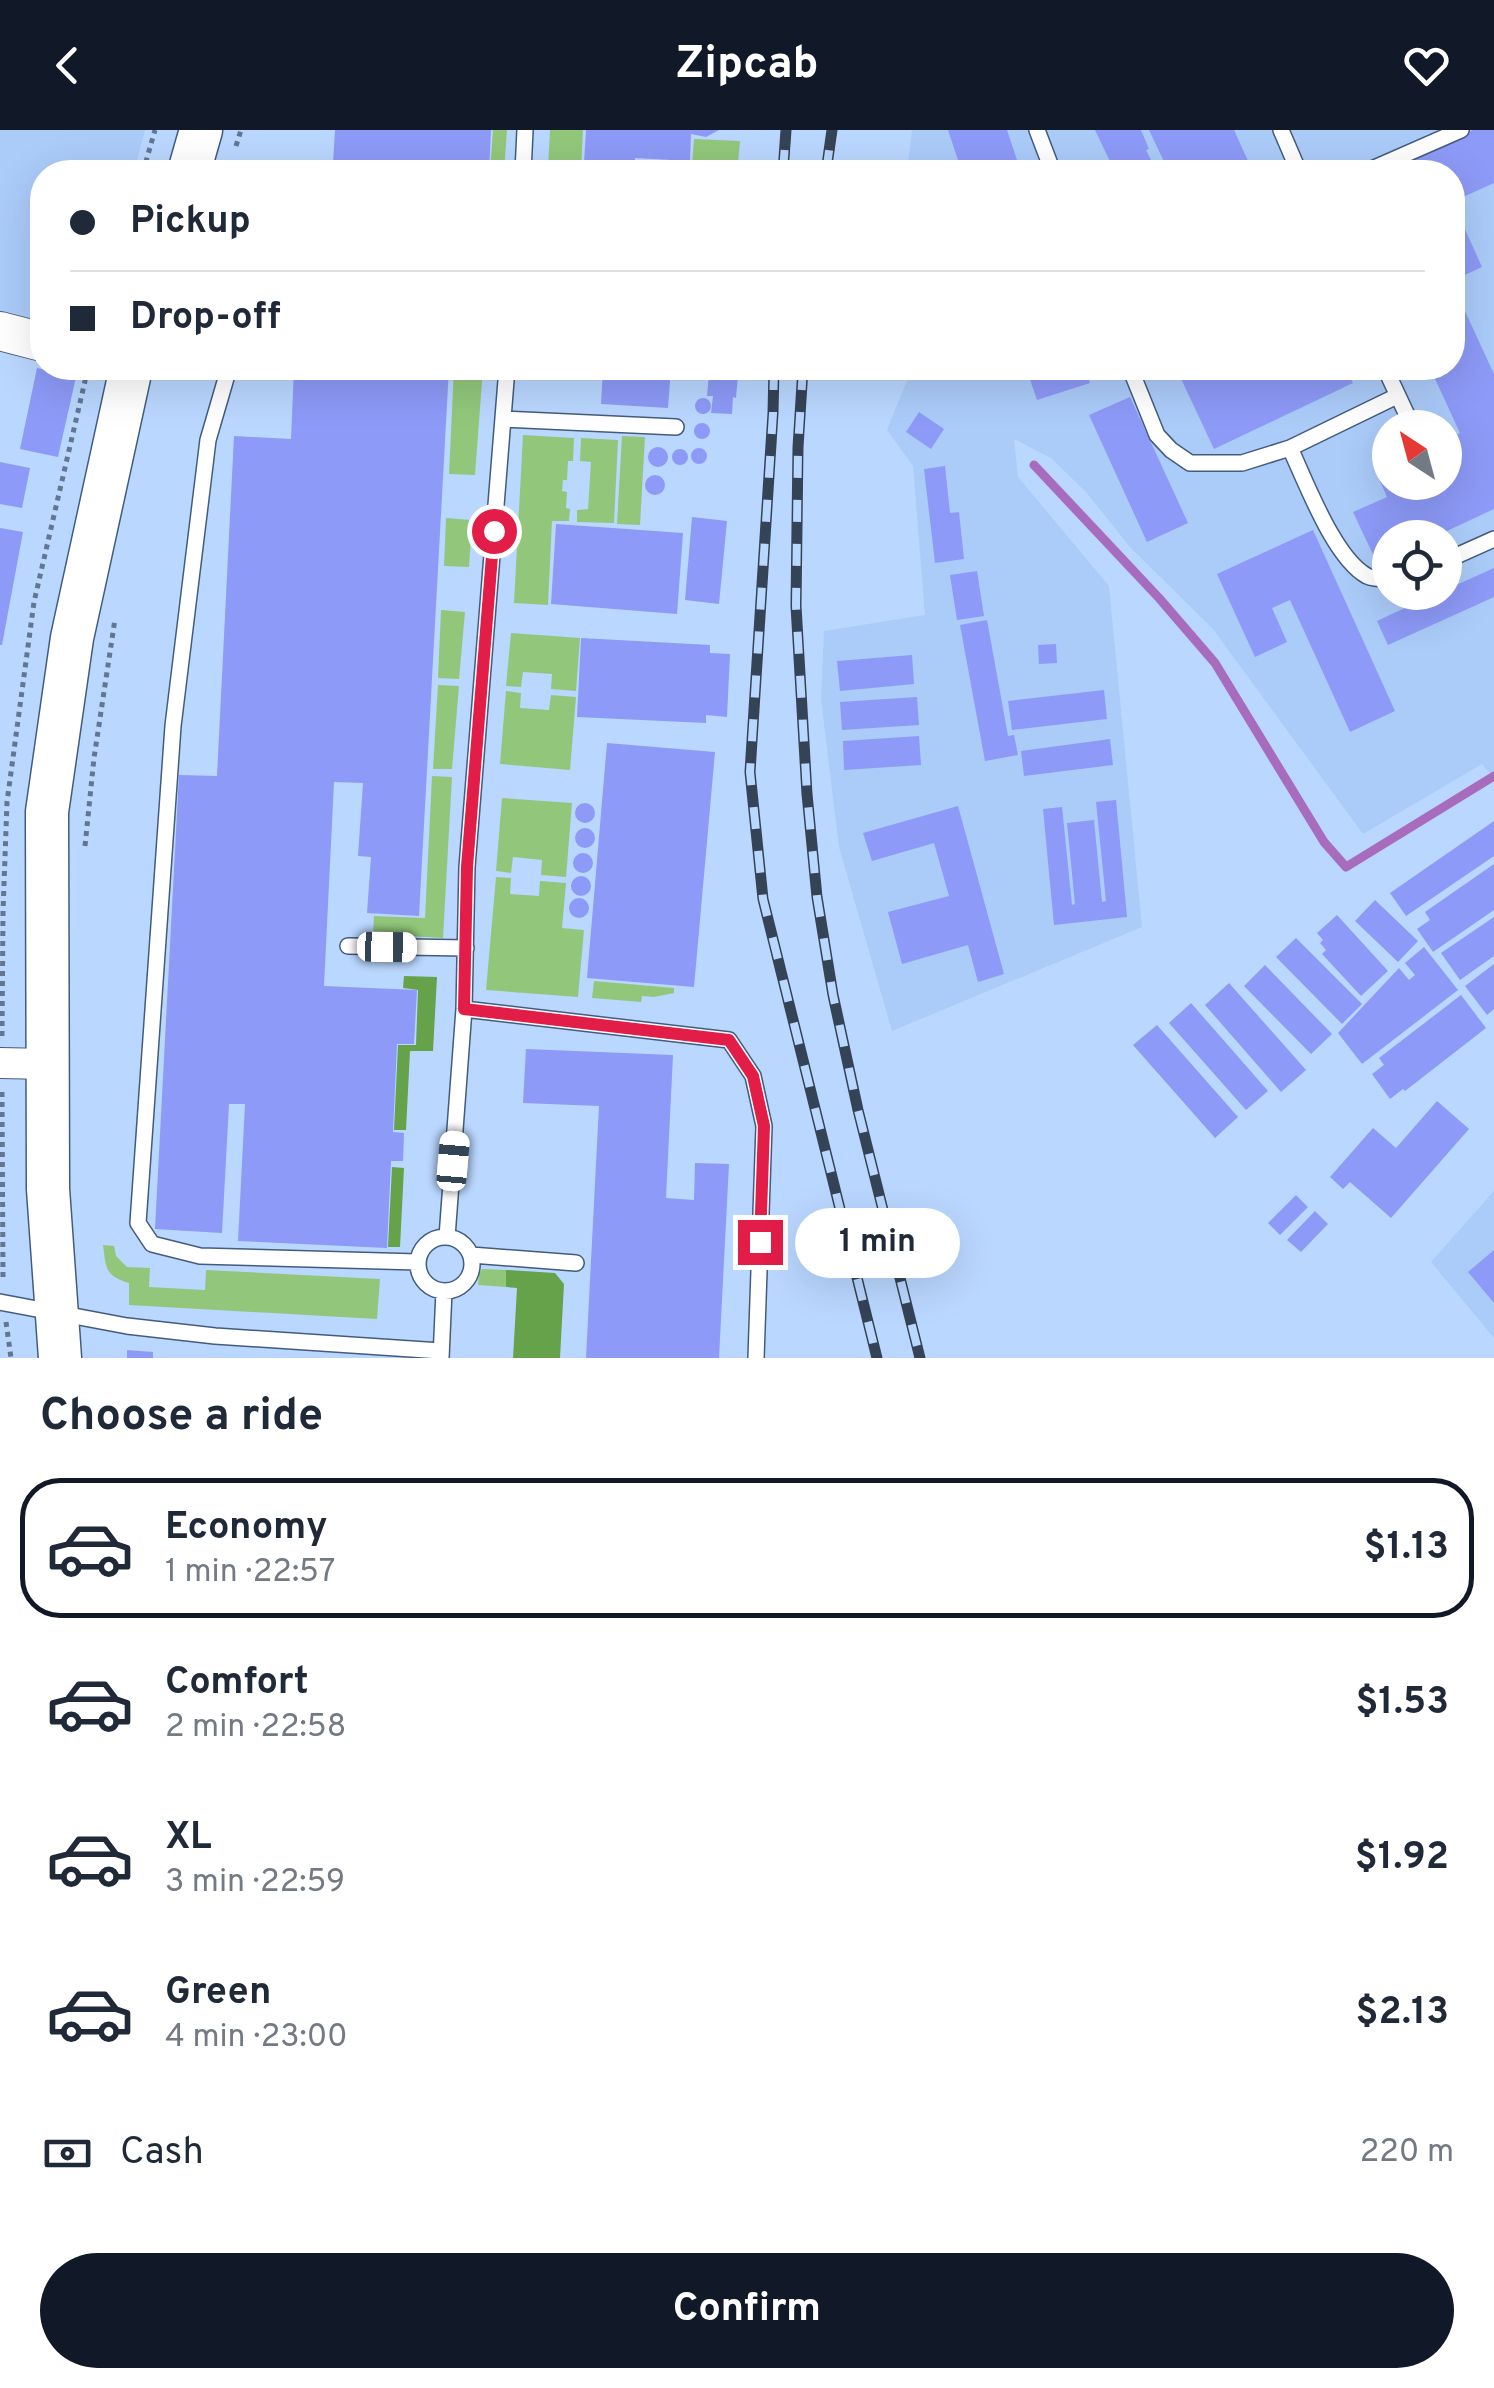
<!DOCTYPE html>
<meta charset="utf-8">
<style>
body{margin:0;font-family:Overpass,sans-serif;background:#f2f2f3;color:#1f2937;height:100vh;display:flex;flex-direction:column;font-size:38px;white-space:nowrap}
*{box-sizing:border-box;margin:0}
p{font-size:32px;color:#747a83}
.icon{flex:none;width:55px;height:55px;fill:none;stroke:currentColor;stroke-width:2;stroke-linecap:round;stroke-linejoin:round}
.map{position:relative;height:1228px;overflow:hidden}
.details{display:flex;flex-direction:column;background:#fff;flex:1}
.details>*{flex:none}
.banner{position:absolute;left:30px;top:30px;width:1435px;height:220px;border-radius:40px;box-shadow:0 10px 40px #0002;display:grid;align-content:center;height:220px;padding:0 40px;background:#fff}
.needle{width:65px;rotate:324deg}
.fabs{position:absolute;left:1372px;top:280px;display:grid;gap:20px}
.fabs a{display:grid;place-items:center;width:90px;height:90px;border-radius:50%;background:#fff;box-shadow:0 10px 40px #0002;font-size:50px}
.end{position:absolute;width:45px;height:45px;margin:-22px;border:12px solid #e11d48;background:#fff;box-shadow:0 0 0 5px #fff}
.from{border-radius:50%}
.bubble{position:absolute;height:70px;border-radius:35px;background:#fff;box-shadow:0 10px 40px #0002;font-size:32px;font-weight:700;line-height:70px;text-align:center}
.car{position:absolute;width:30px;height:60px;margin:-30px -15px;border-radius:12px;box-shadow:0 0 8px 2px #0007;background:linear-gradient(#fff 24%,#345 0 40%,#fff 0 76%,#345 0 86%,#fff 0)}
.banner b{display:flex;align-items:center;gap:35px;height:95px;font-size:38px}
.banner b+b{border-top:2px solid #e0e1e3}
.banner i{width:25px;height:25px;background:#1f2937}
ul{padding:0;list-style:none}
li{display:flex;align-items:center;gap:30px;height:140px;margin:0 20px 15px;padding:0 20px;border:5px solid transparent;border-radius:40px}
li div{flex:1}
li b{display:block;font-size:38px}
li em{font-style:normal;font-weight:700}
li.active{border-color:#111827}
li>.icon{width:90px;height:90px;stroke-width:1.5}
h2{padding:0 40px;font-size:45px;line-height:120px}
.pay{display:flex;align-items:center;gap:25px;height:110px;padding:0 40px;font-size:38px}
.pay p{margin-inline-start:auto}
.cta{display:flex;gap:20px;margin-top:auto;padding:20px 40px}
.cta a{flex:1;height:115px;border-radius:60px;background:#111827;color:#fff;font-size:40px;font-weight:700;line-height:115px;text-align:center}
header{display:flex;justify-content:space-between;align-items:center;height:130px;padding:0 40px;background:#111827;color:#fff;font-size:45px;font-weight:700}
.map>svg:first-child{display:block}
</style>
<header><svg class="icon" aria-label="back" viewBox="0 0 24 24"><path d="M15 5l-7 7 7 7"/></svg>Zipcab<svg class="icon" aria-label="heart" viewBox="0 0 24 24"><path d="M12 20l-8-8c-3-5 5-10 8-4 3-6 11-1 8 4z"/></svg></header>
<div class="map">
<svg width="1494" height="1228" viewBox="0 0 1494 1228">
<rect width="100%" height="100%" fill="#bad7ff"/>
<path fill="#abcbf9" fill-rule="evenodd" d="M 0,0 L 145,0 L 134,42 L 42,42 L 42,198 L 0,188 Z
M 912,0 L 1494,0 L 1494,648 L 1482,634 L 1363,704 L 1213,499 L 1130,417 L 1086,362 L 1051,328 L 1014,309 L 1018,347 L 1109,456 L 1142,797 L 892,901 L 839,717 L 821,569 L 824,501 L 925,485 L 913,336 L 887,300 L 912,238 L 1452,238 L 1452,42 L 907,42 ZM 1390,298 L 1445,298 L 1445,352 L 1390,352 ZM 1390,408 L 1445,408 L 1445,462 L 1390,462 Z
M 1494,1061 L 1494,1208 L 1431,1132 Z"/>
<path fill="#92c77b" d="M 493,0 L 507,0 L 504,42 L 490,42 Z
M 550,0 L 583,0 L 581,39 L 548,38 Z
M 694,9 L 740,11 L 738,33 L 722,33 L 721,42 L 643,42 L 643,32 L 692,35 Z
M 333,35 L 437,41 L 333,42 Z
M 454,238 L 483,238 L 475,345 L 449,344 Z
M 523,305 L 574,308 L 573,331 L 568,331 L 567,350 L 563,350 L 562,361 L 567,362 L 566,378 L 570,379 L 569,391 L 552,391 L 548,475 L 514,473 Z
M 622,306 L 645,307 L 640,395 L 617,394 Z
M 581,308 L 618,310 L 614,393 L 577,392 L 577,380 L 588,379 L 591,332 L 580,331 Z
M 446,388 L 472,390 L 469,437 L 444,436 Z
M 441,480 L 465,482 L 459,549 L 438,548 Z
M 511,503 L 580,508 L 576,561 L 551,559 L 552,544 L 523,542 L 521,557 L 506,556 Z
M 438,555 L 459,556 L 452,639 L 433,639 Z
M 506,561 L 521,563 L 520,578 L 549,580 L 551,565 L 576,567 L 570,640 L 500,634 Z
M 432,646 L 452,647 L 443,808 L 373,804 L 374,786 L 425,788 Z
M 502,668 L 572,673 L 566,747 L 541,745 L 542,730 L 513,727 L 511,743 L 496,741 Z
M 496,747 L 511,748 L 510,764 L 539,766 L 540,751 L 566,753 L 562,798 L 584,800 L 578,867 L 486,860 Z
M 594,851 L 674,858 L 674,863 L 654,867 L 642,866 L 641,872 L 592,868 Z
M 103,1115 L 114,1116 L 116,1126 L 127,1137 L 150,1138 L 149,1157 L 205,1160 L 206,1140 L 380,1149 L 377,1189 L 129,1175 L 129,1153 C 105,1146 106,1138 103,1115 Z
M 482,1139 L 506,1140 L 506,1157 L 478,1155 L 479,1144 Z"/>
<path fill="#66a24a" d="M 404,846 L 437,847 L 433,921 L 410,921 L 406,1000 L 394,1000 L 398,915 L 416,915 L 418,860 L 403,858 Z
M 392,1037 L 404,1038 L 400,1117 L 388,1117 Z
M 506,1140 L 555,1143 L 564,1154 L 560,1228 L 513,1228 L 517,1158 L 506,1157 Z"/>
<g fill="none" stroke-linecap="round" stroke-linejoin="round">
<path stroke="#a86cbe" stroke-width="9" d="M 1034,335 L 1159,468 L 1215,533 L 1324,712 L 1346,737 L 1494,646"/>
</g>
<path fill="#8d9af7" d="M 335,0 L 491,0 L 489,42 L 333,33 Z
M 586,0 L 719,0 L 706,7 L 691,4 L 690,31 L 635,28 L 635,35 L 584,33 Z
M 948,0 L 1007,0 L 1021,42 L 962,42 Z
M 1095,0 L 1141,0 L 1149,19 L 1146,20 L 1157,42 L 1115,42 Z
M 1149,0 L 1234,0 L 1253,42 L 1169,42 Z
M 1473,0 L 1494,0 L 1494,53 L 1452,72 L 1452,42 L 1381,42 Z
M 723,34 L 741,35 L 741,42 L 722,42 Z
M 1464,97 L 1482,137 L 1452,151 L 1452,102 Z
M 1452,153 L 1494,244 L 1494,379 L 1432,408 L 1390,408 L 1390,427 L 1377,433 L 1353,382 L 1387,367 L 1376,342 L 1390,336 L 1390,352 L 1445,352 L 1445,310 L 1460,303 L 1430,238 L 1452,238 Z
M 37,238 L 76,247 L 58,327 L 20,319 Z
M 294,238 L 449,238 L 419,786 L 367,783 L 371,727 L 358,726 L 363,653 L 334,652 L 324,856 L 417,860 L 414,914 L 397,914 L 393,1002 L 404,1003 L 403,1031 L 391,1031 L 387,1118 L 238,1111 L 245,974 L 229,974 L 222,1103 L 155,1099 L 179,645 L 217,646 L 234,306 L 291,309 Z
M 603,238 L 671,238 L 668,278 L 601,274 Z
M 687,238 L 727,238 L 727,244 L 738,245 L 736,268 L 733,267 L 732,284 L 711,283 L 713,266 L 707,266 L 709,243 L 687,242 Z
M 1026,238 L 1085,238 L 1090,253 L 1037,270 Z
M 1176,238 L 1346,238 L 1353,253 L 1214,319 Z
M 1130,267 L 1188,393 L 1147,412 L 1089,285 Z
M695 276a8 8 0 1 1 16 0a8 8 0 1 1-16 0Z
M 919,282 L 944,299 L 931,319 L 906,302 Z
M694 301a8 8 0 1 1 16 0a8 8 0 1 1-16 0Z
M648 327a10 10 0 1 1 20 0a10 10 0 1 1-20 0Z
M691 326a8 8 0 1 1 16 0a8 8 0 1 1-16 0Z
M672 327a8 8 0 1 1 16 0a8 8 0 1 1-16 0Z
M 0,332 L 30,338 L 22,378 L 0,374 Z
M 945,336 L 950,383 L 959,382 L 964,429 L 935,433 L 924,339 Z
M645 355a10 10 0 1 1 20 0a10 10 0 1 1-20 0Z
M 692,387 L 727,391 L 719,474 L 685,470 Z
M 556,394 L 683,403 L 677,484 L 551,474 Z
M 0,398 L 23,402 L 2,515 L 0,515 Z
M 1313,400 L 1395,581 L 1350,602 L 1290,470 L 1272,478 L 1287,512 L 1255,527 L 1217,444 Z
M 1494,438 L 1494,467 L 1388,515 L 1377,491 L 1439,462 L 1445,462 L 1445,460 Z
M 977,441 L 984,486 L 957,490 L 950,445 Z
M 987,490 L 1008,606 L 1014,605 L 1018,625 L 985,631 L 960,495 Z
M 581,508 L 710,515 L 710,523 L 730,524 L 727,587 L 706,585 L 706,593 L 577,587 Z
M 1056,514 L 1057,533 L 1039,534 L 1038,515 Z
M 912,525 L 914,554 L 840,561 L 837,531 Z
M 1104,560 L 1107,589 L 1012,600 L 1008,571 Z
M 917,567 L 919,595 L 842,600 L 840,572 Z
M 919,606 L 921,635 L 844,640 L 843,611 Z
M 1110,609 L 1113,635 L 1024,646 L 1021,621 Z
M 607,613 L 715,622 L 694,857 L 587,848 Z
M 1116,670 L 1127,787 L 1054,795 L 1043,679 L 1062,677 L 1072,775 L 1075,774 L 1067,693 L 1094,690 L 1102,772 L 1106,771 L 1096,672 Z
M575 683a10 10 0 1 1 20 0a10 10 0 1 1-20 0Z
M 958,676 L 1004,844 L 978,852 L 968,815 L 902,834 L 888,782 L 949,766 L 934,713 L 872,731 L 863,703 Z
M 1494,691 L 1494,726 L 1406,786 L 1390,763 Z
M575 708a10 10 0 1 1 20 0a10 10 0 1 1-20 0Z
M573 733a10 10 0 1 1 20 0a10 10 0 1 1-20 0Z
M 1494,734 L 1494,780 L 1433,822 L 1417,799 L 1430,790 L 1425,782 Z
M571 756a10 10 0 1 1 20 0a10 10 0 1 1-20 0Z
M569 778a10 10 0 1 1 20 0a10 10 0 1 1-20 0Z
M 1375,770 L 1418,811 L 1398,832 L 1355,791 Z
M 1337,785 L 1388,841 L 1361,866 L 1322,824 L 1326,820 L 1320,813 L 1323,810 L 1317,803 Z
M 1494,787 L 1494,826 L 1460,850 L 1441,823 Z
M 1296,808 L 1362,874 L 1342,894 L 1276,827 Z
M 1424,817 L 1458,860 L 1362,934 L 1338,903 L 1399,838 L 1409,850 L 1415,845 L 1405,833 Z
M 1494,834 L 1494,879 L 1487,885 L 1465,856 Z
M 1265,835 L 1332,904 L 1311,924 L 1244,856 Z
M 1229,853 L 1306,940 L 1281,962 L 1205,875 Z
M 1461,865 L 1486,898 L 1405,961 L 1403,959 L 1390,969 L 1372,944 L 1384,935 L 1379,928 Z
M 1191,873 L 1268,961 L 1246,980 L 1169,893 Z
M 1157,895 L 1238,987 L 1215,1008 L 1133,915 Z
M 526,919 L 673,925 L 666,1068 L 694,1070 L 695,1033 L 729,1034 L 719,1228 L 586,1228 L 599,976 L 523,973 Z
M 1437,971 L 1469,999 L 1391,1088 L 1350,1052 L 1343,1059 L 1330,1047 L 1373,998 L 1396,1018 Z
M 1296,1065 L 1308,1077 L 1280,1105 L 1268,1093 Z
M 1315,1081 L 1328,1094 L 1301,1122 L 1287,1110 Z
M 1494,1120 L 1494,1173 L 1468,1142 Z
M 127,1220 L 153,1222 L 153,1228 L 127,1228 Z"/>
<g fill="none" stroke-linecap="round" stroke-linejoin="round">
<g stroke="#435c7e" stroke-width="18">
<path id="service" d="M 1037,0 L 1053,42
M 1281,0 L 1299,42
M 523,42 L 525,0
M 1365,42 L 1461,0
M 229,238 L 208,310 L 173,596 L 138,1093 L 152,1114 L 200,1126 L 418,1132
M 1130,238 L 1157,305 L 1171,320 L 1190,333 L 1242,333 L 1290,318 C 1306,352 1334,428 1367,446 C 1373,449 1382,449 1390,449
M 1385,238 L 1413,298
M 503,289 L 676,297
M 1290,318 L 1397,266
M 1445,431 L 1494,409
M 348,816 L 466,818
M 464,879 L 729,910 L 753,946 L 764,996 L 756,1228
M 447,1107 L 464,879 L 467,737 L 507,238
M418 1134a27 27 0 1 1 54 0a27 27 0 1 1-54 0Z
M 471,1125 L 576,1133
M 0,1172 L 127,1196 L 215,1206 L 441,1221
M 441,1228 L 444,1161"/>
</g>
<g stroke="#435c7e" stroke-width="32">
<path id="minor" d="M 0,933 L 47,934"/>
</g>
<g stroke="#435c7e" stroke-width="40">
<path id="tertiary" d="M 0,201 L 42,212"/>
</g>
<g stroke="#435c7e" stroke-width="45">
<path id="secondary" d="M 189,42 L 201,0
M 60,1228 L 48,1059 L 47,682 L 72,508 L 131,238"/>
</g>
<path stroke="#637691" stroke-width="5" stroke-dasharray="5 5" stroke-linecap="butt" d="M 236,16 L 241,0
M 143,42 L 155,0
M 85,716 L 94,628 L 115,489
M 2,906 L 3,782 L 7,672 L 34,472 L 88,238
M 2,962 L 3,1151
M 6,1192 L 11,1228"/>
<use href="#service" stroke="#fff" stroke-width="15"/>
<use href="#minor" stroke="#fff" stroke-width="30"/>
<use href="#tertiary" stroke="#fff" stroke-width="38"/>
<use href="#secondary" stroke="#fff" stroke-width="42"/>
<g stroke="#354357" stroke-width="11">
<path id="rail" d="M 783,42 L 786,0
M 826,42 L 832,0
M 774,238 L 773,283 L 750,642 L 763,769 L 877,1228
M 803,238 L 798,317 L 796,476 L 807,664 L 817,767 L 833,865 L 858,980 L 920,1228"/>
</g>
<use href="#rail" stroke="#bad7ff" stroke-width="8" stroke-dasharray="22" stroke-linecap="butt"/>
</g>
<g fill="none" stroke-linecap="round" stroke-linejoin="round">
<path stroke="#e11d48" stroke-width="12" d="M 494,401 L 467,737 L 464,879 L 729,910 L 753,946 L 764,996 L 760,1112"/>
</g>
</svg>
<div class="fabs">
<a><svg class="needle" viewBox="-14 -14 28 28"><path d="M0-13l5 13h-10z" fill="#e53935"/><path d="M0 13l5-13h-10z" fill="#747a83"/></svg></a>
<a><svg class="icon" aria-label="locate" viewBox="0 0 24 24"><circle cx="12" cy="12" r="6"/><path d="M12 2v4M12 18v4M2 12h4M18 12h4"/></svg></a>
</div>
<i class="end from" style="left:494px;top:401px"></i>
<i class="end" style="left:760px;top:1112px"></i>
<div class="bubble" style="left:795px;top:1078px;width:165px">1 min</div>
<i class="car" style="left:387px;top:817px;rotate:91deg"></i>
<i class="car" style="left:453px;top:1031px;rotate:5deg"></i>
<div class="banner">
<b><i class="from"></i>Pickup</b>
<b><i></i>Drop-off</b>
</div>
</div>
<section class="details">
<h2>Choose a ride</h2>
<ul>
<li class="active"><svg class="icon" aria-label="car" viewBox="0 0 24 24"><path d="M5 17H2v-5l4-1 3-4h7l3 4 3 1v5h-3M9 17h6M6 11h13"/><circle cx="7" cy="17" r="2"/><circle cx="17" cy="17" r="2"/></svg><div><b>Economy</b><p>1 min · 22:57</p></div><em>$1.13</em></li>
<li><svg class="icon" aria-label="car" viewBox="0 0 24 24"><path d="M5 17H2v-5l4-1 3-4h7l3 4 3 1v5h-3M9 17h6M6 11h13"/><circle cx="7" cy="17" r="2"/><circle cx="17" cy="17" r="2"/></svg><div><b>Comfort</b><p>2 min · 22:58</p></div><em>$1.53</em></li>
<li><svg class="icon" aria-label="car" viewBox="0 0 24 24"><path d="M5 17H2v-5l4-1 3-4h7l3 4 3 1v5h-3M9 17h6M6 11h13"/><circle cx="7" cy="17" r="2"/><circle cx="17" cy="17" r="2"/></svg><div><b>XL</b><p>3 min · 22:59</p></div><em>$1.92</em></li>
<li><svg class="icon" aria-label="car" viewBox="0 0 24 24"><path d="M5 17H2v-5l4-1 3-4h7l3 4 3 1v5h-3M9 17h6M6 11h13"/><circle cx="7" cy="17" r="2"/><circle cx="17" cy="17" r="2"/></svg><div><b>Green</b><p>4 min · 23:00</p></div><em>$2.13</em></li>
</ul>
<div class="pay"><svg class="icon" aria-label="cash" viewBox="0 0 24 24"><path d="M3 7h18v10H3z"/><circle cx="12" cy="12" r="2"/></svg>Cash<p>220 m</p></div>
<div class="cta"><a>Confirm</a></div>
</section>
